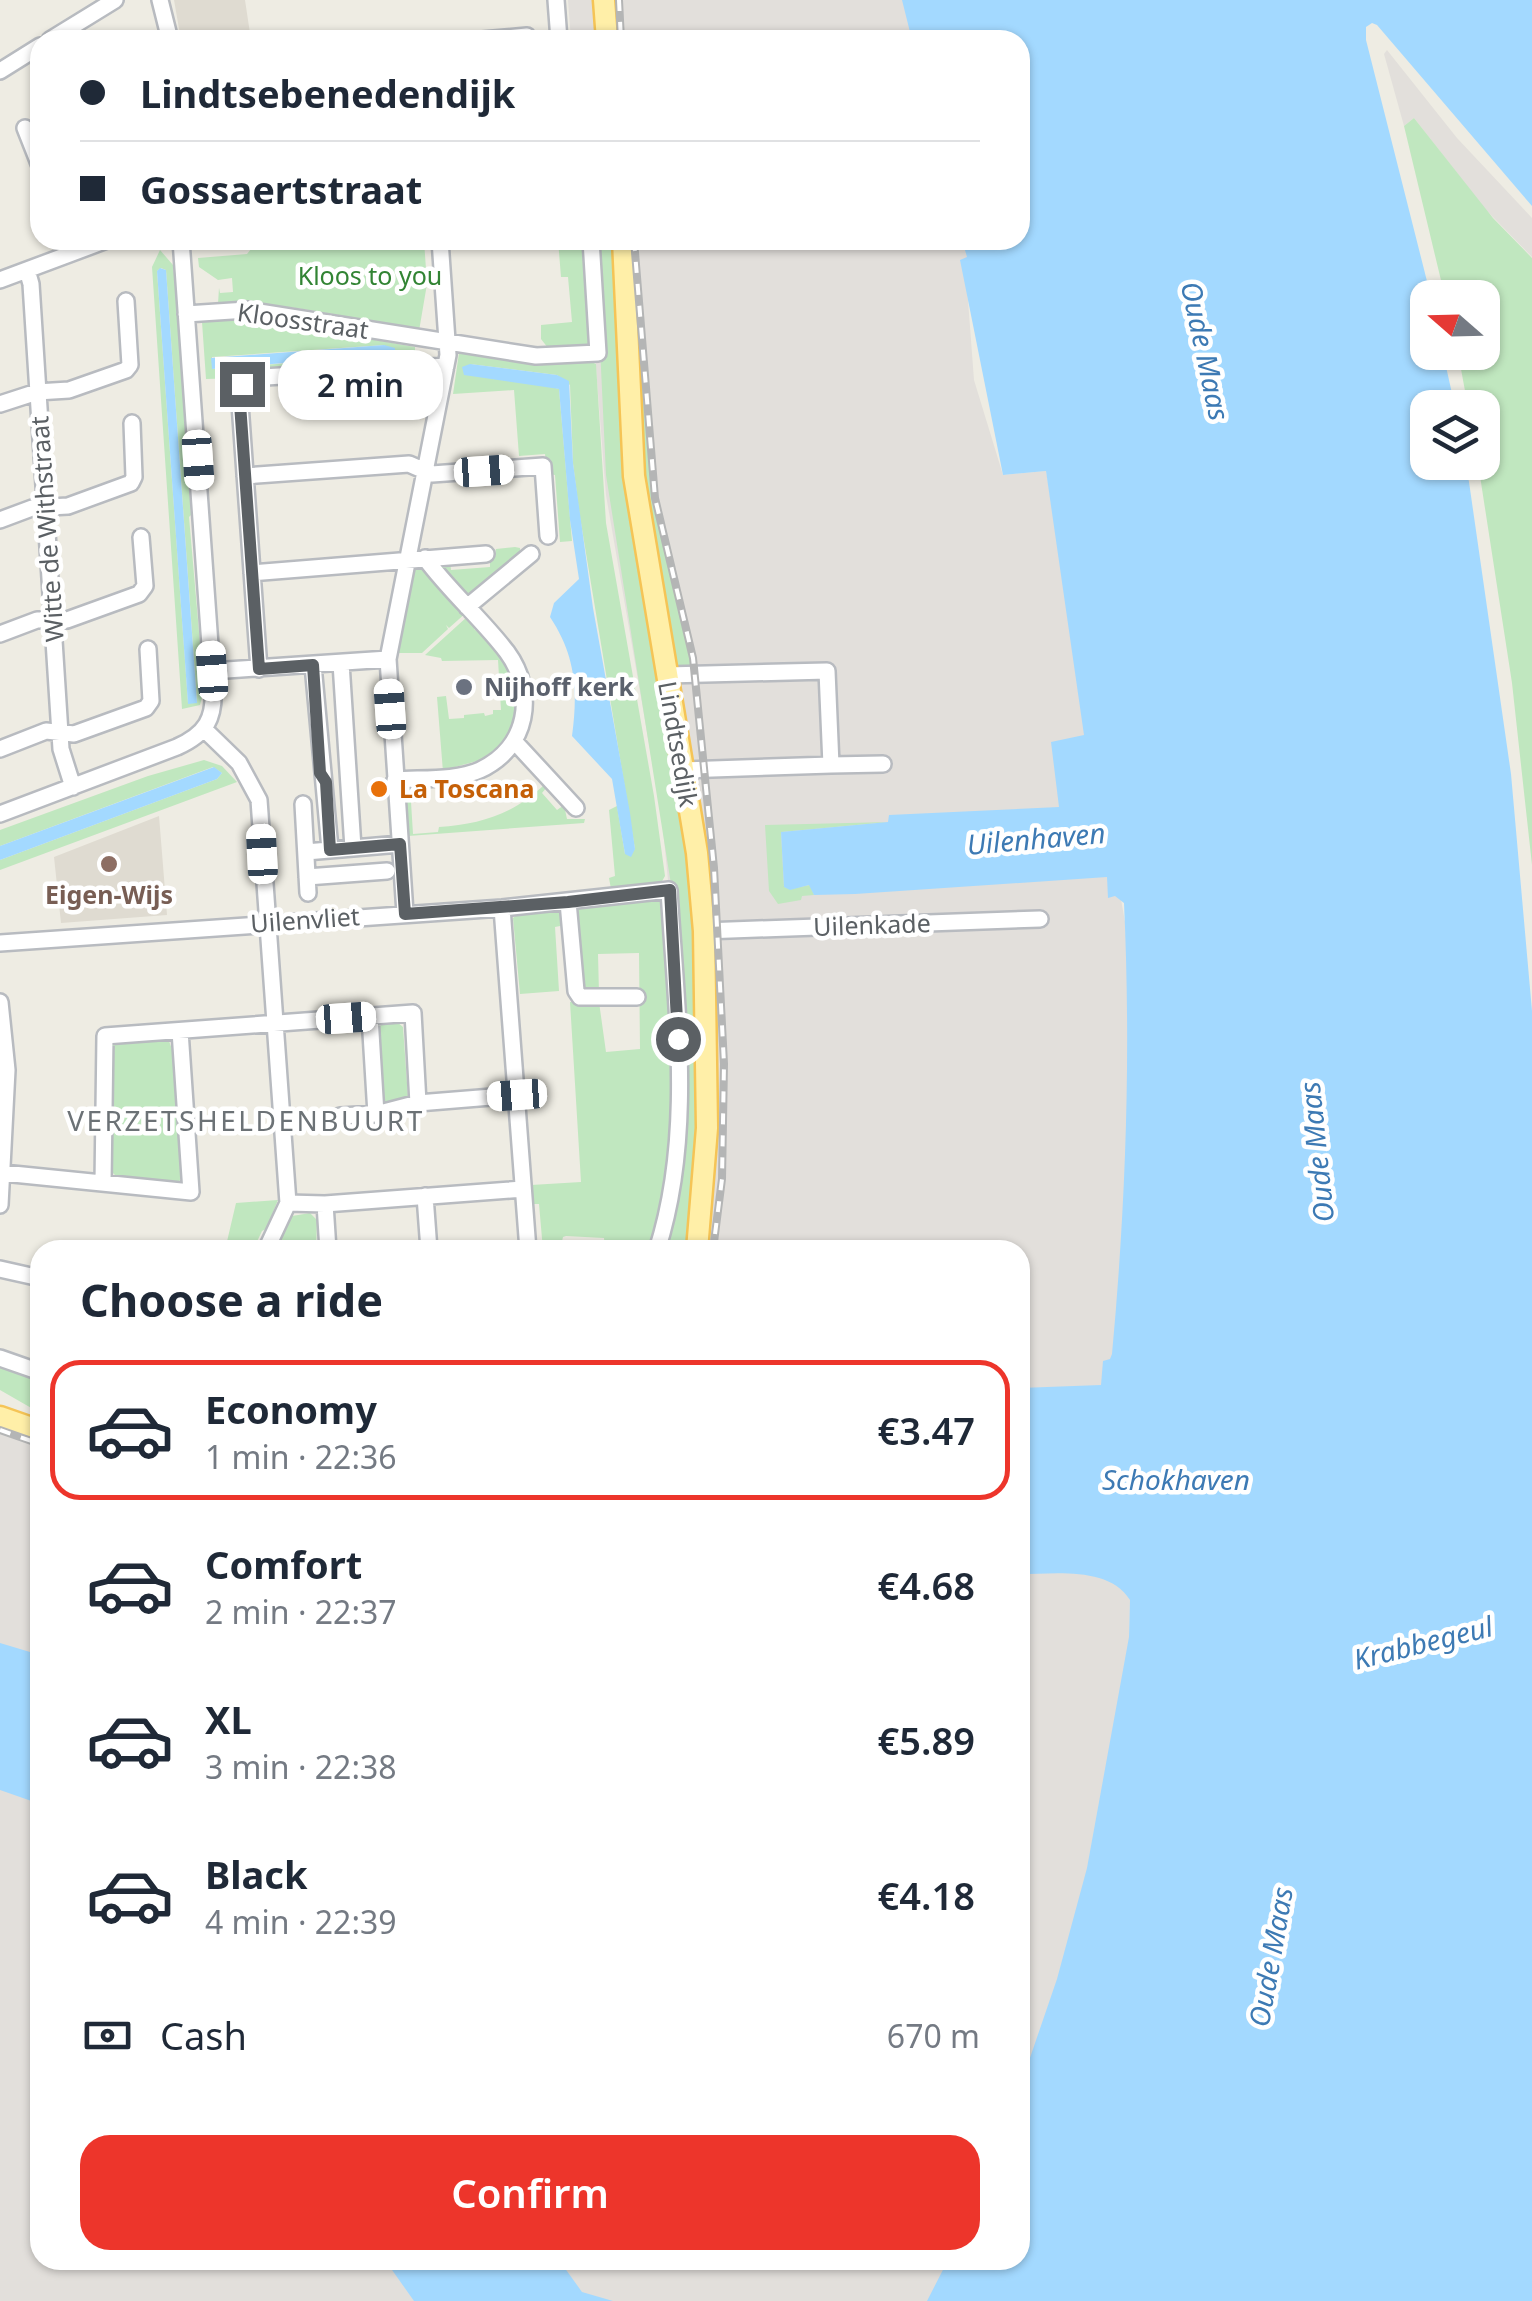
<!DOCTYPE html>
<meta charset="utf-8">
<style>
body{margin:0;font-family:"Noto Sans",sans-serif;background:#f6f6f7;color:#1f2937;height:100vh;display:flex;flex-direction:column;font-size:38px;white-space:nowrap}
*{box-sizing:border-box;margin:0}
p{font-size:32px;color:#747a83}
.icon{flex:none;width:55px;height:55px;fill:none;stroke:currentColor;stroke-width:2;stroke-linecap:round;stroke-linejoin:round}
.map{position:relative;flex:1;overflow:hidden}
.drawer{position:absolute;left:30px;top:1240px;width:1000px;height:1030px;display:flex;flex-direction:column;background:#fff;border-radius:30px;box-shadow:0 2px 8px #0004}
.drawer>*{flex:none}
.banner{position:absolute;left:30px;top:30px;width:1000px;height:220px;border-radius:30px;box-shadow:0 2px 8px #0004;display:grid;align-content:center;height:220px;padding:0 50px;background:#fff}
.needle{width:65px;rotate:290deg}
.controls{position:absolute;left:1410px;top:280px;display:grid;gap:20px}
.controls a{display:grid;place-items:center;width:90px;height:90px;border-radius:20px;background:#fff;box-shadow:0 2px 8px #0004;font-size:50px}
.end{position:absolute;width:45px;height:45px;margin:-22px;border:12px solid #5b6064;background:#fff;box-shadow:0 0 0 5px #fff}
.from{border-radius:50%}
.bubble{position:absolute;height:70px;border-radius:30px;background:#fff;box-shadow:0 2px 8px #0004;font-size:32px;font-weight:600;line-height:70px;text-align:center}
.car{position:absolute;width:30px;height:60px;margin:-30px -15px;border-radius:12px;box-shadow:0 0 8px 2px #0007;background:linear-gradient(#fff 24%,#345 0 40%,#fff 0 76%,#345 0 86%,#fff 0)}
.banner b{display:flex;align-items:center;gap:35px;height:95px;font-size:38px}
.banner b+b{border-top:2px solid #e0e1e3}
.banner i{width:25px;height:25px;background:#1f2937}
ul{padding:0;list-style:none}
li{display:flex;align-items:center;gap:30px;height:140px;margin:0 20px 15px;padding:0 30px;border:5px solid transparent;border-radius:30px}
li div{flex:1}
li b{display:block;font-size:38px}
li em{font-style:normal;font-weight:600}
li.on{border-color:#ed352b}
li>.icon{width:90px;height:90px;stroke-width:1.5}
h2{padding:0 50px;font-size:45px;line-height:120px}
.pay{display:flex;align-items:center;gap:25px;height:110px;padding:0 50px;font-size:38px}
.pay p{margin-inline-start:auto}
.cta{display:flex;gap:20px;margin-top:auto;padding:20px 50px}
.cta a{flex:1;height:115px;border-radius:30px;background:#ed352b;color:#fff;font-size:40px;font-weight:600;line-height:115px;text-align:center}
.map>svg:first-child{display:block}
</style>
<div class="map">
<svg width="1532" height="2301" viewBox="0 0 1532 2301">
<rect width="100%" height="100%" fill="#eeece3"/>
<path fill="#e2dfdb" d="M 568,0 L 915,0 L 924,40 L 571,40 Z
M 1387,50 L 1457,138 L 1532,218 L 1532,257 L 1486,210 L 1414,118 L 1404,126 L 1384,54 Z
M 586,240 L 966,240 L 975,286 L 967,287 L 974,380 L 1003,475 L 1046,471 L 1142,1019 L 1124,1894 L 1020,2119 L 1020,1250 L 662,1250 L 692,1126 L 662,819 L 606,495 Z
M 0,1407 L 40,1422 L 40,2260 L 955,2260 L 936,2301 L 0,2301 Z"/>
<path fill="#dfdbd1" d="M 174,0 L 245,0 L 251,40 L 181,40 Z
M 159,816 L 167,915 L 61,923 L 54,857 Z"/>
<path fill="#c0e7bf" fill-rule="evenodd" d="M 1414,118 L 1493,218 L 1532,258 L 1532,865 L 1512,683 L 1478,463 L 1482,462 L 1482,408 L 1468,407 L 1458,353 L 1482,352 L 1482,298 L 1445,297 L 1404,126 Z
M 251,240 L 424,240 L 427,284 L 419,331 C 354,319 285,300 218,304 L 219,288 L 220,293 L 233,292 L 232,278 L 218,280 L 199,267 L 198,258 L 247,254 L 251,249 Z
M 558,240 L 585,240 L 590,343 L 587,345 L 548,348 L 541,339 L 541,325 L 572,322 L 568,277 L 561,277 Z
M 595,240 L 617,240 L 693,877 L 702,1082 L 691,1250 L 667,1250 L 664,1244 L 676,1197 L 673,897 L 606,475 Z
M 160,250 L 173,265 L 177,299 L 191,515 L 189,517 L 204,689 L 200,705 L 182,709 L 152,267 ZM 161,268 L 166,270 L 197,702 L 188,703 L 157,271 Z
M 256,319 L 415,347 L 415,362 L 359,362 L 356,366 L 302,370 L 298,367 L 269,369 L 240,378 L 206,379 L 202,322 ZM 384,345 L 392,355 L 212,369 L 212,357 Z
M 639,326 L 655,502 L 684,622 L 691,668 L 677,669 L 671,663 L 646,521 L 635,351 Z
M 459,353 L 529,363 L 587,360 L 596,364 L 606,523 L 654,796 L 665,876 L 661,883 L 611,889 L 609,878 L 615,876 L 609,810 L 617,806 L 625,854 L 635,849 L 579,511 L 573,463 L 570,385 L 557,375 L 470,364 L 559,389 L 572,541 L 560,542 L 555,475 L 547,474 L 545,454 L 519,456 L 514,390 L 453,394 Z
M 515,547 L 520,548 L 520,556 L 471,600 L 436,561 L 450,560 L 451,570 L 490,567 L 490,557 L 495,557 L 496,549 Z
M 418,562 L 467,612 L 449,628 L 446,625 L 448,629 L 422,653 L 397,653 L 414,563 Z
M 468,616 L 470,622 L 474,622 L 474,629 C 511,655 536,717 494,752 C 478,765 459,763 443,772 L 437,697 L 446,696 L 449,719 L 464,718 L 464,715 L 484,713 L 485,716 L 493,714 L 493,710 L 501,710 L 498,660 L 442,661 L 441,658 L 425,655 Z
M 204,760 L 222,766 L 237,782 L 0,870 L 0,860 L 217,779 L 222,773 L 213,767 L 0,846 L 0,830 L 148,776 Z
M 545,784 L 547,787 L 542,793 L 557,810 L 564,805 L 567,819 L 585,819 L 584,823 L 408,836 L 404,786 L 410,786 L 413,834 L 438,832 L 439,827 C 481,824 514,814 545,784 Z
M 889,822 L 781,832 L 784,887 L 790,889 L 810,885 L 814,895 L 802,896 L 801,900 L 778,904 L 769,891 L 765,825 Z
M 662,896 L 665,900 L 673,1086 L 671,1169 L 653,1250 L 605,1250 L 604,1238 L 566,1236 L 563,1237 L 560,1250 L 543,1250 L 539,1204 L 532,1204 L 531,1185 L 581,1182 L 570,1002 L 599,1002 L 606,1052 L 640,1049 L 639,953 L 598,954 L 599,993 L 583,993 L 575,909 Z
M 558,911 L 563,913 L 565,925 L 555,927 L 559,991 L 520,994 L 513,918 L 518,914 Z
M 397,1022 L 403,1027 L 408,1097 L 384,1104 L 377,1026 Z
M 161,1037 L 169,1041 L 174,1055 L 182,1176 L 179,1182 L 173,1184 L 119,1179 L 109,1169 L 112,1045 L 122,1040 Z
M 278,1200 L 266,1229 L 262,1231 L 253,1250 L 225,1250 L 236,1203 Z
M 310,1213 L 317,1220 L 316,1250 L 275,1250 L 292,1216 Z
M 0,1365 L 40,1382 L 40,1413 L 0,1390 Z"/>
<path fill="#a3d9ff" d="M 902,0 L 1532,0 L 1532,206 L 1377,25 L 1372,23 L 1366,27 L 1366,40 L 1431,297 L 1428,298 L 1428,352 L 1443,353 L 1455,407 L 1428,408 L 1428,462 L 1465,463 L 1469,482 L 1511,774 L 1532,1011 L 1532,2301 L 927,2301 L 948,2260 L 1020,2260 L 1020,2087 L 1057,1979 L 1087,1868 L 1129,1637 L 1130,1600 C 1109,1566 1055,1574 1020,1574 L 1020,1388 L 1101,1385 L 1103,1361 L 1110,1359 L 1112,1354 C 1126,1203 1131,1054 1124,903 L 1115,896 L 1108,898 L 1107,877 L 855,894 L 814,895 L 809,885 L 790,890 L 784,887 L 781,832 L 888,822 L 889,815 L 1059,807 L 1051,742 L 1084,735 L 1046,471 L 1003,475 L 960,260 L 967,257 L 962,240 L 1020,240 L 1020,40 L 912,40 Z
M 160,268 L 166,270 L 197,703 L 188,704 L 157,271 Z
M 384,345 L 395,348 L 395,354 L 212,369 L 211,358 Z
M 470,364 L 557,375 L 569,381 L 573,463 L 593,608 L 630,813 L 635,849 L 631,857 L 625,854 L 612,779 L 572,736 C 578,691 576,656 550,617 L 554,603 L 579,579 L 570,520 L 559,389 L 464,375 L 462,367 Z
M 214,767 L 222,773 L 217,779 L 0,860 L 0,846 Z
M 0,1643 L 40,1655 L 40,1804 L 0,1790 Z
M 385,2260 L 559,2260 L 582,2292 L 613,2301 L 414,2301 Z"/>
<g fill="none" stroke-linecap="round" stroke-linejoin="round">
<g stroke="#b8bbc0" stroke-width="20">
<path id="minor" d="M 160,0 L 170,40
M 556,0 L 559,40
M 50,40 L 115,0
M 482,40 L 527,36
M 0,71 L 40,46
M 25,128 L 40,166
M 27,270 L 31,284 L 61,749 L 73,787
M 0,280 L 107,240
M 186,314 L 247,310 L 536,356 L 598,353 L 591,240
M 0,404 L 37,392 L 69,390 L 126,370 L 130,365 L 126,301
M 245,476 L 409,464 L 432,474 L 543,466 L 548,536
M 0,520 L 32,508 L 68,506 L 131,483 L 134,477 L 132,423
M 252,573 L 486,554
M 467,607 L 531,554
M 0,634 L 37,620 L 67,620 L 139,594 L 145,586 L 141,537
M 341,663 L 353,848
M 313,665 L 330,849
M 259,669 L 239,390 L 248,378 L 446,366
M 212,671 L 388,659
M 667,675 L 827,671 L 831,765 L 683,770
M 205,730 L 239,763 L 259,800 L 288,1203 L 266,1250
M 515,742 L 576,808
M 0,749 L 46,731 L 74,734 L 146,708 L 151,701 L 148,649
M 831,765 L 883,764
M 395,780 C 421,778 456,781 480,770 C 528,748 537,693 507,652 C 482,619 450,592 425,558
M 303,804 L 308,893
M 0,814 L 177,747 C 206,734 215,719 213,687 L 181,240
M 306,852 L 400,844
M 307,877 L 387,871
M 568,902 L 576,991 L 580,997 L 637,997
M 502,908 L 528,1250
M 405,913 L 388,659 L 448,355 L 440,240
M 704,931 L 1040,919
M 0,943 L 502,908 L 669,890 C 676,1009 694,1135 657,1250
M 0,1002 L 7,1070 L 0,1205
M 370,1017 L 376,1114
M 340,1116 L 376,1114 L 418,1103 L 517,1095
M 3,1173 L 191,1192 L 180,1031
M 103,1183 L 105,1036 L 413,1013 L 418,1103
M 425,1196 L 429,1250
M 288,1203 L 325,1204 L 523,1189
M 325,1204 L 328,1250
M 0,1269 L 40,1278
M 0,1358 L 40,1372"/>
</g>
<g stroke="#f5c456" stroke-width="25">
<path id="major" d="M 604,0 L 607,40
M 623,240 L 634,476 L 697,853 L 704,931 L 707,1128 L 697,1250
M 0,1417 L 40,1431"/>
</g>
<use href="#minor" stroke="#fff" stroke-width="15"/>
<use href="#major" stroke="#ffefa8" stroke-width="20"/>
<g stroke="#b4b5b5" stroke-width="8">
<path id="rail" d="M 619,0 L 621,40
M 634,240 L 655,498 L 693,658 L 714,868 L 724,1064 L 722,1179 L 713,1250
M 0,1430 L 40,1444"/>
</g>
<use href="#rail" stroke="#fff" stroke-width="4" stroke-dasharray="11" stroke-linecap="butt"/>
</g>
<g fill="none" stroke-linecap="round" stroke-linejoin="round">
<path stroke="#5b6064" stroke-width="12" d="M 242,384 L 239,390 L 259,669 L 313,665 L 320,773 L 326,782 L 330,850 L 400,844 L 405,914 L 568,902 L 670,890 L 678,1039"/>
</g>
<circle fill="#6b7280" stroke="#fff" stroke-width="4" cx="464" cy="687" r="10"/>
<circle fill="#e8710a" stroke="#fff" stroke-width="4" cx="379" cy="789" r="10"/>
<circle fill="#8d6e63" stroke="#fff" stroke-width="4" cx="109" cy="864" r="10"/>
<g text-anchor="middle" stroke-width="9" stroke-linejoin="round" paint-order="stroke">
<g font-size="25" fill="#328434" stroke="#fff">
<text x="370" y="285">Kloos to you</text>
</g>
<g font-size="25" fill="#5b6064" stroke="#fff">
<text transform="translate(303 321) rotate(8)" y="9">Kloosstraat</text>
<text transform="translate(47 529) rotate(-94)" y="9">Witte de Withstraat</text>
<text transform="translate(678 744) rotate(80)" y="9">Lindtsedijk</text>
<text transform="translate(305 920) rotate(-4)" y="9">Uilenvliet</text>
<text transform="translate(872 925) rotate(-2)" y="9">Uilenkade</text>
</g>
<g font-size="25" font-weight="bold" fill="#5b616d" stroke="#fff" text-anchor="start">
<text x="484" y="696">Nijhoff kerk</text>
</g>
<g font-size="25" font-weight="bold" fill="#c56008" stroke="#fff" text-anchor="start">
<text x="399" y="798">La Toscana</text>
</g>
<g font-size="25" font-weight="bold" fill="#785e54" stroke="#fff">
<text x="109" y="904">Eigen-Wijs</text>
</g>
<g font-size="28" font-style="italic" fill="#3d7ab4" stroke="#fff">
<text transform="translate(1205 351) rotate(78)" y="10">Oude Maas</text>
<text transform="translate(1036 839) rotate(-5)" y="10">Uilenhaven</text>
<text transform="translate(1317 1152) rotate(-96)" y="10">Oude Maas</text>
<text x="1176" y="1490">Schokhaven</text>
<text transform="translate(1423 1643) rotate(-14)" y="10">Krabbegeul</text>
<text transform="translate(1271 1957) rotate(-80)" y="10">Oude Maas</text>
</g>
<g font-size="28" letter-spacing="2.5" fill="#6c7276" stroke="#fff">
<text x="246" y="1131">VERZETSHELDENBUURT</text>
</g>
</g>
</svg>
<div class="controls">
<a><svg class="needle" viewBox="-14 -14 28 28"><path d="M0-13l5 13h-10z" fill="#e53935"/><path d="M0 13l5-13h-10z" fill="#747a83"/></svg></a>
<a><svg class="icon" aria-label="layers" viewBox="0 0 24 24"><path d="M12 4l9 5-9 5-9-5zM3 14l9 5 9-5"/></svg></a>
</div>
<i class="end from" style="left:678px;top:1039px"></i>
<i class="end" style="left:242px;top:384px"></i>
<div class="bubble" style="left:278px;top:350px;width:165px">2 min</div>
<i class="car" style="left:198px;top:460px;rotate:176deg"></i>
<i class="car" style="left:484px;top:471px;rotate:86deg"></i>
<i class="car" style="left:212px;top:671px;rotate:356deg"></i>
<i class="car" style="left:390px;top:709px;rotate:356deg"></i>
<i class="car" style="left:262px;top:854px;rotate:357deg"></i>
<i class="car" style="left:346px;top:1018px;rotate:86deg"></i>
<i class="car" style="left:517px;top:1095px;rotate:266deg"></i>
<div class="banner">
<b><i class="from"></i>Lindtsebenedendijk</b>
<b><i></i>Gossaertstraat</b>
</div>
<section class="drawer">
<h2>Choose a ride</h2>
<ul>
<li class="on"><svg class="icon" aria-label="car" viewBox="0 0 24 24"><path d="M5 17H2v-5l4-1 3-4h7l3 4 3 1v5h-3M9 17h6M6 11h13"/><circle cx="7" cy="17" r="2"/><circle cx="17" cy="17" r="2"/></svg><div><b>Economy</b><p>1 min · 22:36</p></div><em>€3.47</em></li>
<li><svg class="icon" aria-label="car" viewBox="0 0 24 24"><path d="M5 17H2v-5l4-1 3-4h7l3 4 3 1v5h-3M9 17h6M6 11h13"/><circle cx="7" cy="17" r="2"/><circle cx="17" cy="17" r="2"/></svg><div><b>Comfort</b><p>2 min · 22:37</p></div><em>€4.68</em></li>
<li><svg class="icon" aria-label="car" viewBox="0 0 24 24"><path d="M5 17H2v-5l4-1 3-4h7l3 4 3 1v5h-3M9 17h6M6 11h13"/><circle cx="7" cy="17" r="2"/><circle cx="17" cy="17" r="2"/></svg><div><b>XL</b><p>3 min · 22:38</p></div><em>€5.89</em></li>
<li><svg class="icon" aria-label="car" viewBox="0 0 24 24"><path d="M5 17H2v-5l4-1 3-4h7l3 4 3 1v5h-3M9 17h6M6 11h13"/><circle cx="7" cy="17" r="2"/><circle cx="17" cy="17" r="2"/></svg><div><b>Black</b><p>4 min · 22:39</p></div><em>€4.18</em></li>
</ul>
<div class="pay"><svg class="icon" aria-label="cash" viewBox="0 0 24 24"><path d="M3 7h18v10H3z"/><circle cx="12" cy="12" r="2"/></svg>Cash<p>670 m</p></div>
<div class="cta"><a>Confirm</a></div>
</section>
</div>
